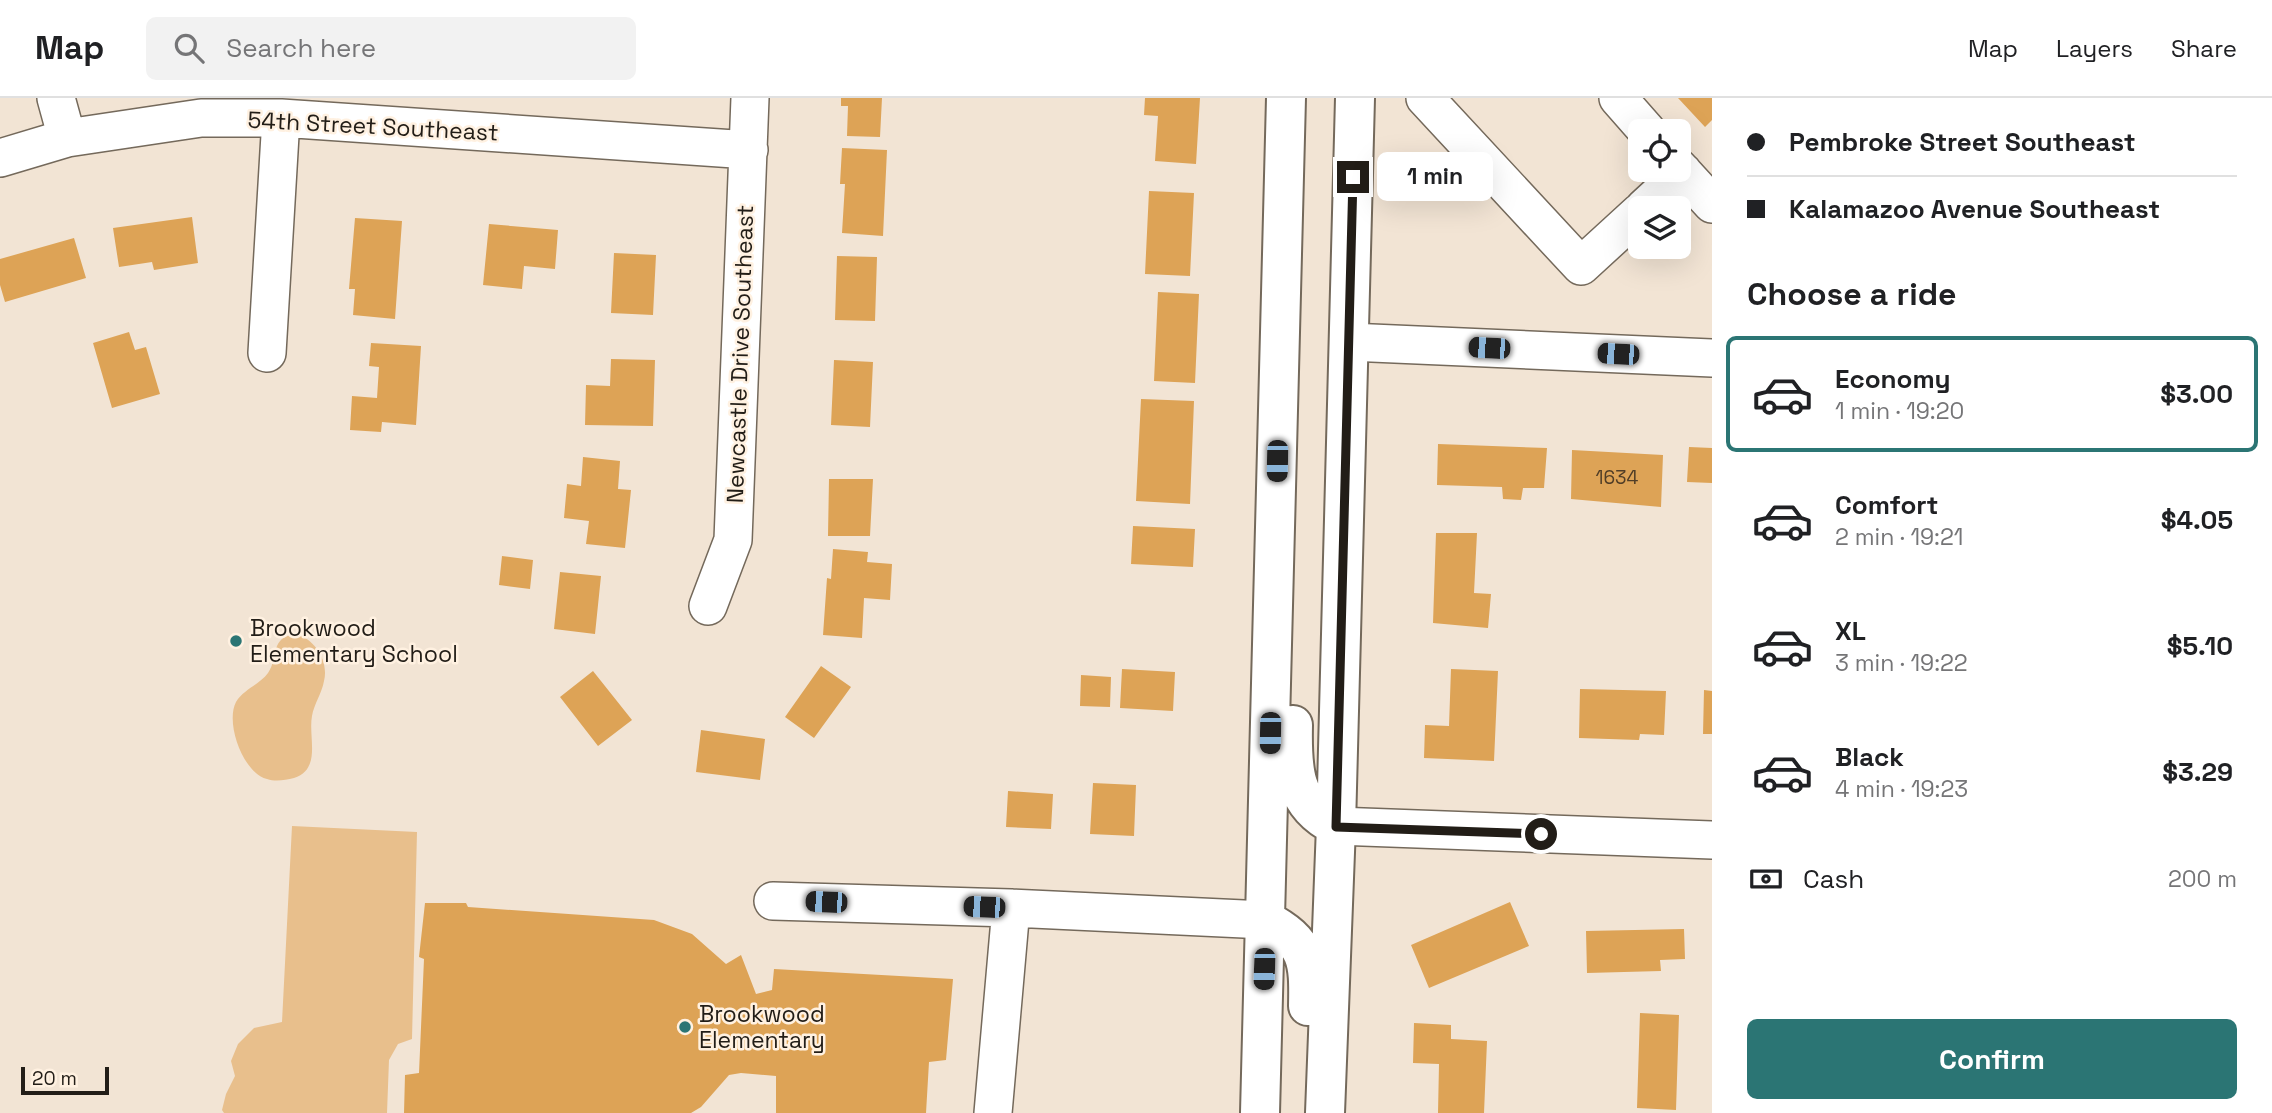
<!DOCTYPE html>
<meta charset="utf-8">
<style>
body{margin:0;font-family:"Space Grotesk",sans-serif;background:#f2f2f2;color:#202124;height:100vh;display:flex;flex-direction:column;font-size:26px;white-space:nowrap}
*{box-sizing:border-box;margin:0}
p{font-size:23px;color:#757577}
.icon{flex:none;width:38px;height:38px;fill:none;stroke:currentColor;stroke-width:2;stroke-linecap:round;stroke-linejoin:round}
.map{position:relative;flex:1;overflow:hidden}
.panel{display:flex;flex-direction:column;background:#fff;width:560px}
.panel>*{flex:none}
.hud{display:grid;align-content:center;height:154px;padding:0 35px;background:#fff}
.fabs{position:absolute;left:1628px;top:21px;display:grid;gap:14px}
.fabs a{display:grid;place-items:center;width:63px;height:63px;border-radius:10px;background:#fff;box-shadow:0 7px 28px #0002;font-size:35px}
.scale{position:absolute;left:21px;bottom:18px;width:88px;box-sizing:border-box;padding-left:7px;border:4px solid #221d17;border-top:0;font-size:19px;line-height:24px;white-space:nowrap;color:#221d17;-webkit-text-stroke:5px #fff1e1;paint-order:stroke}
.end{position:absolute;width:32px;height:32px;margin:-16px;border:9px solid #221d17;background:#fff;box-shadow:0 0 0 4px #fff}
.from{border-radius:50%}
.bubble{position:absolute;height:49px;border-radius:10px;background:#fff;box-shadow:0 7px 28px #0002;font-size:23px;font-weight:700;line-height:49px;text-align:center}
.car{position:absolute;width:21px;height:42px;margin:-21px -10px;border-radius:9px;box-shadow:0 0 5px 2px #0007;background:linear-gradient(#222 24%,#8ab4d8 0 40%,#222 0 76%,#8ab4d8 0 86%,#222 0)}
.hud b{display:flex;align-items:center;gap:24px;height:66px;font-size:26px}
.hud b+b{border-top:2px solid #e0e0e0}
.hud i{width:18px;height:18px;background:#202124}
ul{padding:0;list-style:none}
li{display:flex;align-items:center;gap:21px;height:116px;margin:0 14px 10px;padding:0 21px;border:4px solid transparent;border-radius:10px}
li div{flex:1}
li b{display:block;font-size:26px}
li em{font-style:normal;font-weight:700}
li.active{border-color:#2b7574}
li>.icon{width:63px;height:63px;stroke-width:1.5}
h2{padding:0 35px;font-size:32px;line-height:84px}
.pay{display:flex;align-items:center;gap:18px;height:77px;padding:0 35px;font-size:26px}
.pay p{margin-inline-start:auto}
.button{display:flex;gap:14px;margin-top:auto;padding:14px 35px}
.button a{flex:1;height:80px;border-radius:10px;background:#2b7574;color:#fff;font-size:28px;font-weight:700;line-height:80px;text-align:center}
header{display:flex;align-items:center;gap:42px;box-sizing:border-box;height:98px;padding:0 35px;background:#fff;border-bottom:2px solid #e0e0e0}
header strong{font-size:33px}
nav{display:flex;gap:38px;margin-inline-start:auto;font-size:24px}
.search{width:490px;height:63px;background:#f2f2f2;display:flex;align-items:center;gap:18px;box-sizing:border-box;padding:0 24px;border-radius:10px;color:#757577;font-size:26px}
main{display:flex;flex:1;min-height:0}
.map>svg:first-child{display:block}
</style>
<header>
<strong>Map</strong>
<div class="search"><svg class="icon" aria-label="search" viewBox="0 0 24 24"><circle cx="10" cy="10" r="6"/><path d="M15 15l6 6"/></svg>Search here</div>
<nav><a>Map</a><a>Layers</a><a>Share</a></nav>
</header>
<main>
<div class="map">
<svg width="1712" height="1015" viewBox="0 0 1712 1015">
<rect width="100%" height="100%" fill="#f2e4d4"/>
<path fill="#e8bf8c" d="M 297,536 C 315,542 329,563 324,583 C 322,595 314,606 312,618 C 308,639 322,671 294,680 C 285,682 276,684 267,681 C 243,675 225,625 236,604 C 244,591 259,587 268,575 C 279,560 269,538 297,536 Z
M 292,728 L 417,734 L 412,941 L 398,946 L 389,962 L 387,1015 L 224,1015 L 222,1012 L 226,996 L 235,978 L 231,963 L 238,946 L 254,930 L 282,924 Z"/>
<path fill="#dda356" d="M 841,0 L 882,0 L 880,39 L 847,38 L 848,8 L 841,8 Z
M 1145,0 L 1200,0 L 1196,66 L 1155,63 L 1158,18 L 1144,17 Z
M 1678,0 L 1712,0 L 1712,22 L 1705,29 Z
M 842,50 L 887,52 L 883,138 L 842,135 L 845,86 L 840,86 Z
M 1149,93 L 1194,95 L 1190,178 L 1145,176 Z
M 192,119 L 198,165 L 154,172 L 152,164 L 119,169 L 113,130 Z
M 355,120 L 402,123 L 395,221 L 353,217 L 355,191 L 349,191 Z
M 489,126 L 558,132 L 555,171 L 524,168 L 522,191 L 483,187 Z
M 74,140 L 86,180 L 5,204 L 0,187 L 0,161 Z
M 614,155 L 656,157 L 653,217 L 611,215 Z
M 837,158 L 877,159 L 875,223 L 835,222 Z
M 1158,194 L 1199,196 L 1195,285 L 1154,283 Z
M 129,234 L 135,252 L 146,249 L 160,296 L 112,310 L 93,245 Z
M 371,245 L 421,248 L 416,327 L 382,324 L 381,334 L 350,332 L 352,298 L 377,300 L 379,269 L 369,268 Z
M 611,261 L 655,262 L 653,328 L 585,327 L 586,287 L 610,288 Z
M 834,262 L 873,264 L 870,329 L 831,327 Z
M 1141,301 L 1194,303 L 1190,406 L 1136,403 Z
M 1438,346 L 1547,350 L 1544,390 L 1523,390 L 1521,402 L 1503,401 L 1502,389 L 1437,387 Z
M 1689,349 L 1712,350 L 1712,385 L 1687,384 Z
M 1572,352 L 1663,357 L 1661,409 L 1571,401 Z
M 583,359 L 620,363 L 618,391 L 631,392 L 625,450 L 586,446 L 589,423 L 564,420 L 567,386 L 581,388 Z
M 829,381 L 873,381 L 870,438 L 828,438 Z
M 1133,428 L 1195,431 L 1193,469 L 1131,466 Z
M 1436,435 L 1477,435 L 1474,495 L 1491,496 L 1488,530 L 1433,525 Z
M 833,451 L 868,454 L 867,464 L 892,466 L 890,502 L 864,500 L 862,540 L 823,537 L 827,480 L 831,481 Z
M 502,458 L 533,462 L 530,491 L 499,487 Z
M 560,474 L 601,478 L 595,536 L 554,531 Z
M 821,568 L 851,589 L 814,640 L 785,619 Z
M 1122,571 L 1175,574 L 1173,613 L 1120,610 Z
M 1451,571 L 1498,573 L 1494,663 L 1424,660 L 1425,627 L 1449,628 Z
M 593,573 L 632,622 L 598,648 L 560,599 Z
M 1081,577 L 1111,579 L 1110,609 L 1080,608 Z
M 1580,591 L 1666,593 L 1664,637 L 1640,636 L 1639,642 L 1579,640 Z
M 1704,592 L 1712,593 L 1712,636 L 1703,636 Z
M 701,632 L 765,641 L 760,682 L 696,674 Z
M 1093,685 L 1136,687 L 1134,738 L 1090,736 Z
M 1008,693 L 1053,696 L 1051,731 L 1006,729 Z
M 1510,804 L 1529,848 L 1429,890 L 1411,847 Z
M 425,805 L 466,805 L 468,809 L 654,822 L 692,836 L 726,866 L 741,857 L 756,896 L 772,892 L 774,871 L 953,881 L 946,962 L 929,964 L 926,1015 L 776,1015 L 776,978 L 741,975 L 729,977 L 701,1009 L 691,1015 L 404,1015 L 405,977 L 419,975 L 424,861 L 419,859 Z
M 1684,831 L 1685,861 L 1660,862 L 1661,873 L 1587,875 L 1586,833 Z
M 1640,915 L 1679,917 L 1676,1012 L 1637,1010 Z
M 1414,925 L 1451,927 L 1451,941 L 1487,943 L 1484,1015 L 1438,1015 L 1439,966 L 1413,965 Z"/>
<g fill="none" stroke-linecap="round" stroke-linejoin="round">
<g stroke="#74695b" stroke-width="40">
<path id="minor" d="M 56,0 L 67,40
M 1425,0 L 1581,168 L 1640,114
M 1618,0 L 1647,33
M 0,60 L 67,40 L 201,20 L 281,20 L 749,52
M 1678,69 L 1712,106
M 1644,110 L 1683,74
M 1349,244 L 1712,260
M 267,255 L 281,20
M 708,508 L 733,442 L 750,0
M 1336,728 L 1712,742
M 773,803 L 1011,810 L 1265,822
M 993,1015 L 1011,810"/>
</g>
<g stroke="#74695b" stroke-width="42">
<path id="major" d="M 1293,627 C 1292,671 1293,707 1336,728
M 1265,822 C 1308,844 1309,863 1308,908
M 1260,1015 L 1286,0
M 1325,1015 L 1336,728 L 1355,0"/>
</g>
<use href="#minor" stroke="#fff" stroke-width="37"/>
<use href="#major" stroke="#fff" stroke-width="38"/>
</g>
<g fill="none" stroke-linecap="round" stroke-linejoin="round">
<path stroke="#221d17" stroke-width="9" d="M 1353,79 L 1336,729 L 1541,736"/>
</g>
<g fill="#2b7574" stroke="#fff1e1" stroke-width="2.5">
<circle cx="236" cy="543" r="7"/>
<circle cx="685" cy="929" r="7"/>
</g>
<g text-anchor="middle" stroke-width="5" stroke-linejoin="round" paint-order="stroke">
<g font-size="19" fill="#513e27">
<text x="1617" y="386">1634</text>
</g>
<g font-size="23" fill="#221d17" stroke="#fff1e1">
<text transform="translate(373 28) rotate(3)" y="8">54th Street Southeast</text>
<text transform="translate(740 256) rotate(-88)" y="8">Newcastle Drive Southeast</text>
</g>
<g font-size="23" fill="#221d17" stroke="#fff1e1" text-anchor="start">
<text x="250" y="538">Brookwood<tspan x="250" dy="26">Elementary School</tspan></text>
<text x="699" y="924">Brookwood<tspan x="699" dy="26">Elementary</tspan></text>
</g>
</g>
</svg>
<div class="fabs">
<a><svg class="icon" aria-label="locate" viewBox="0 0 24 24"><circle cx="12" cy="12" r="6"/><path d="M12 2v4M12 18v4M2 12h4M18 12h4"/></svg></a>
<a><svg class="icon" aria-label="layers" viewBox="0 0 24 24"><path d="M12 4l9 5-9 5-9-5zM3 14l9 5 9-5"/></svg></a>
</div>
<div class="scale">20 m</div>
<i class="end from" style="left:1541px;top:736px"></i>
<i class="end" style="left:1353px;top:79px"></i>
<div class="bubble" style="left:1377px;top:54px;width:116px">1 min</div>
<i class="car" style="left:1489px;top:250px;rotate:273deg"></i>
<i class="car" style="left:1618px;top:256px;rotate:273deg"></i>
<i class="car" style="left:1277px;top:363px;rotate:181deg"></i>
<i class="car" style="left:1270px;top:635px;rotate:181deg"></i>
<i class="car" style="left:826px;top:804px;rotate:272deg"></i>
<i class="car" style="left:984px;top:809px;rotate:272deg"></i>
<i class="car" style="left:1264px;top:871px;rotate:182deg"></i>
</div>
<section class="panel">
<div class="hud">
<b><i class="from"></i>Pembroke Street Southeast</b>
<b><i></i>Kalamazoo Avenue Southeast</b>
</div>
<h2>Choose a ride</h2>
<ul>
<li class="active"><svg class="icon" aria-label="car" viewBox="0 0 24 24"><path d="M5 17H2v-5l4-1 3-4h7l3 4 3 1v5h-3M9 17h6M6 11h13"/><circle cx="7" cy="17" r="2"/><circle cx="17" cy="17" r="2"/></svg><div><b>Economy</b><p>1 min · 19:20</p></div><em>$3.00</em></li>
<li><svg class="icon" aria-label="car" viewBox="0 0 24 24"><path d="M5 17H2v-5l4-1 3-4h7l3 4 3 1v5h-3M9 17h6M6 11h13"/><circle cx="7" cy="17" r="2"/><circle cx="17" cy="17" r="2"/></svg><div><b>Comfort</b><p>2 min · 19:21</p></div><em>$4.05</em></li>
<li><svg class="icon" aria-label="car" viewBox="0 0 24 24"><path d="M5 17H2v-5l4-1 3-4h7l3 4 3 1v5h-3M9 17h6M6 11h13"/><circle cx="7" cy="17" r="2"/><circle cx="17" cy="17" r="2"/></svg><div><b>XL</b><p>3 min · 19:22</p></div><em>$5.10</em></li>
<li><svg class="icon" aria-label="car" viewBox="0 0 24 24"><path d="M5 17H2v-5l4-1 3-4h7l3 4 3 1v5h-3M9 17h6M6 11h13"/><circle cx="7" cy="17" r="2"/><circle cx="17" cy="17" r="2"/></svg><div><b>Black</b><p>4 min · 19:23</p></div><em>$3.29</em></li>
</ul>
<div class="pay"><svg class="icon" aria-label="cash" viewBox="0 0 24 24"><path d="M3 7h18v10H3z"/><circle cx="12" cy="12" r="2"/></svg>Cash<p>200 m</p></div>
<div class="button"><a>Confirm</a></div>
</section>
</main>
